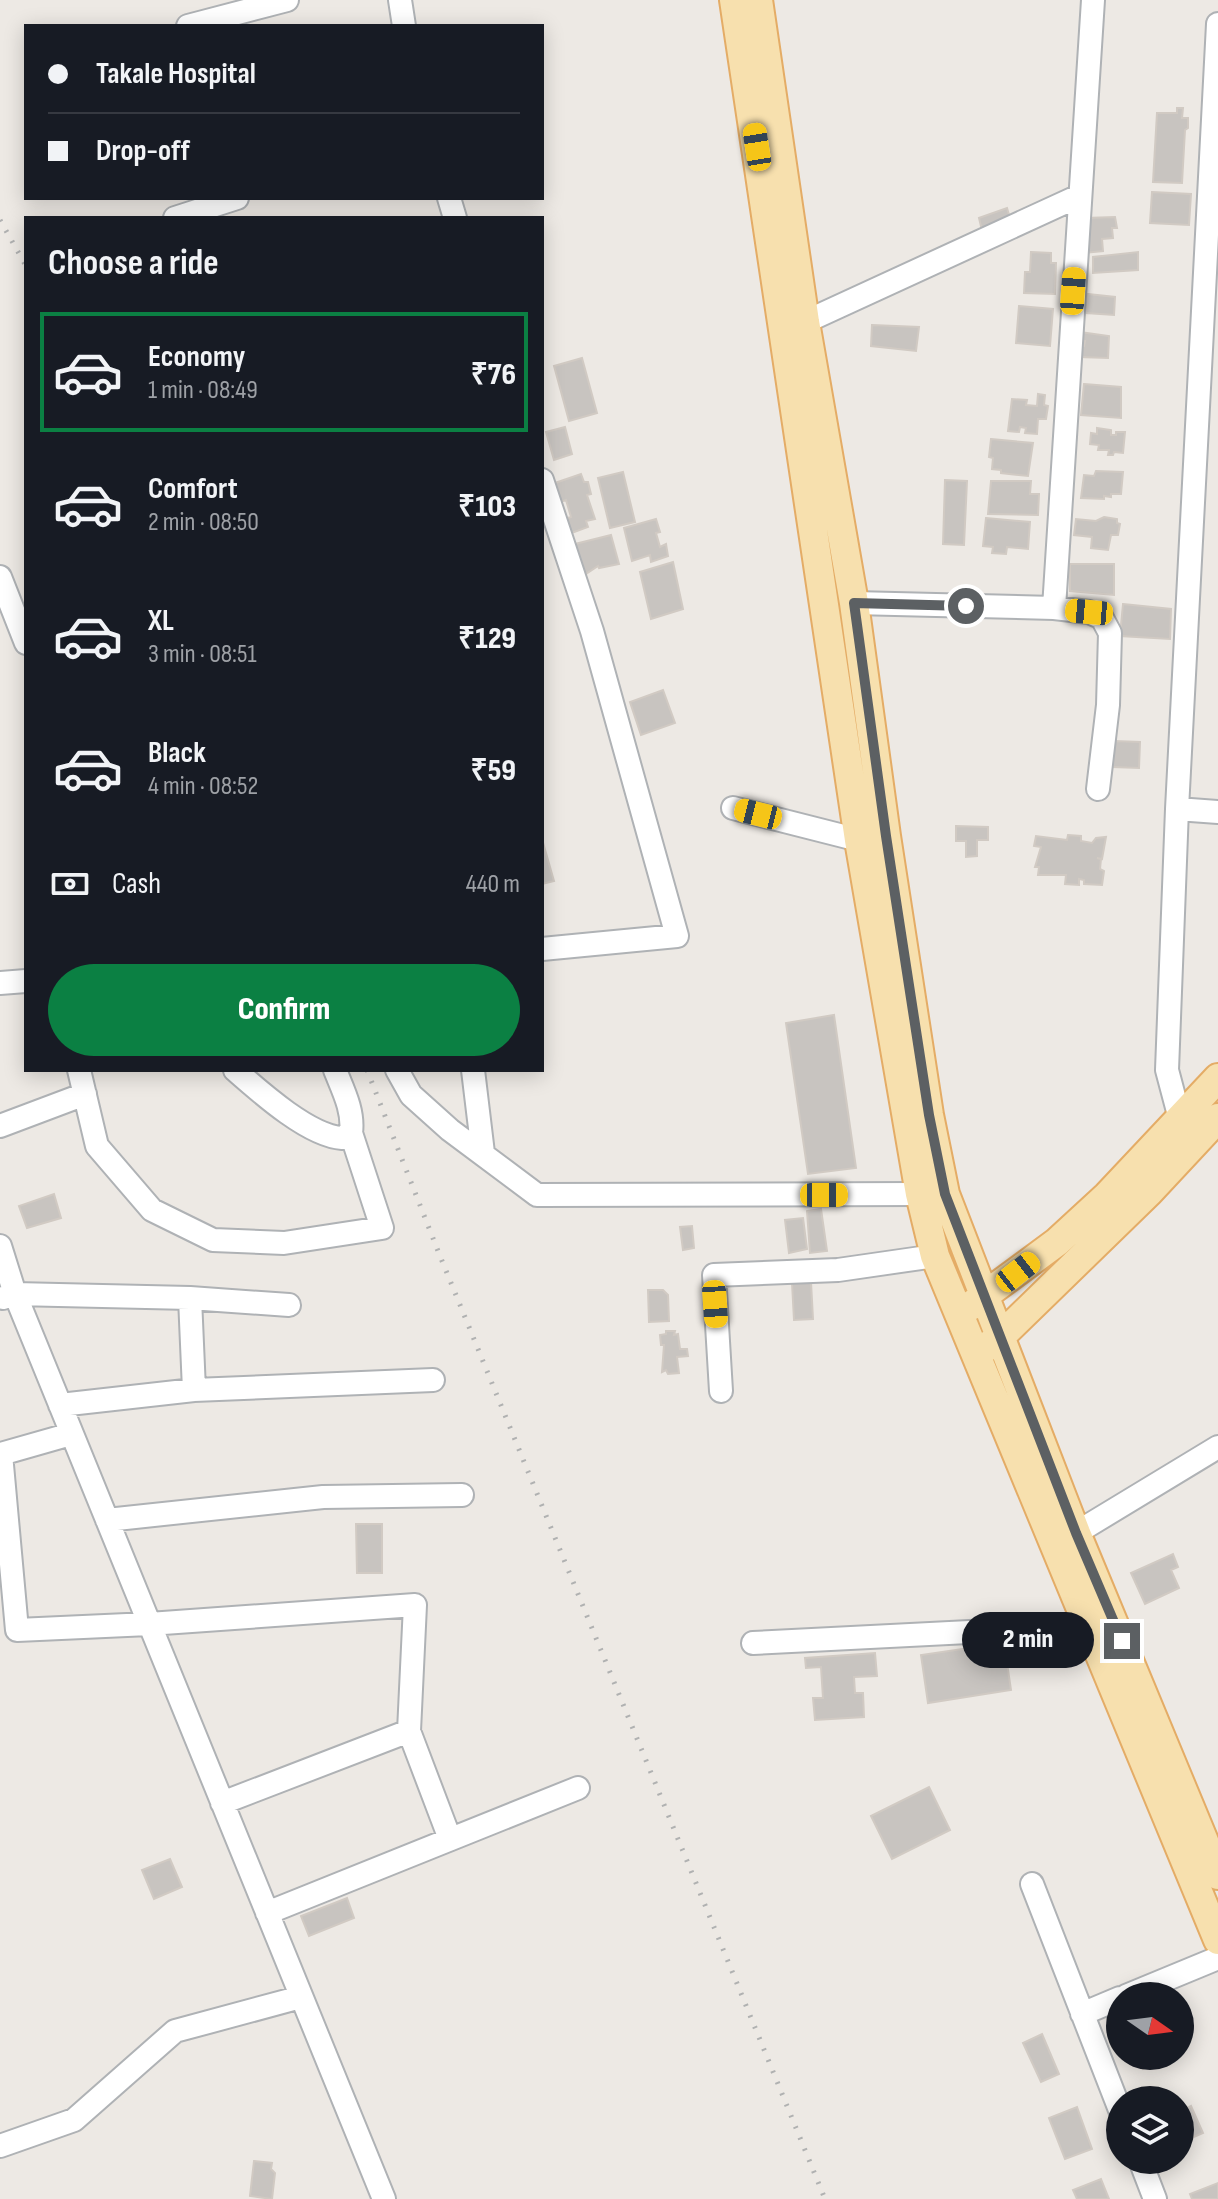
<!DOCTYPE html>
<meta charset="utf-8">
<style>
body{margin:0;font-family:"Sofia Sans Condensed",sans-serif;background:#242831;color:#f1f3f6;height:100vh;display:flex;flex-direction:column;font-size:30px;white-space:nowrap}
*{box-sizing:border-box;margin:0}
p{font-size:26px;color:#9ea1a6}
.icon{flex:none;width:44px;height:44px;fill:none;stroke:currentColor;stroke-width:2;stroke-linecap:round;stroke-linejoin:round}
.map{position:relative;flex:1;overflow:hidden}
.side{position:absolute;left:24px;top:216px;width:520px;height:856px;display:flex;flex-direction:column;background:#171b24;border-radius:0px;box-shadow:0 4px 20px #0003}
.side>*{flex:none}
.banner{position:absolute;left:24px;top:24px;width:520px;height:176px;border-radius:0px;box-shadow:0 4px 20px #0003;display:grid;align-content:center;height:176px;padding:0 24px;background:#171b24}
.needle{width:52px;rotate:104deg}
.tools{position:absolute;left:1106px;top:1982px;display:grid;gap:16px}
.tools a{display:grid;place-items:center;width:88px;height:88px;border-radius:50%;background:#171b24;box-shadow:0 4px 20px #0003;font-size:40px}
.end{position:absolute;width:36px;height:36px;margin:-18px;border:10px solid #5c6063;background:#fff;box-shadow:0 0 0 4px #fff}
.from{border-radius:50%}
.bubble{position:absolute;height:56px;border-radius:28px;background:#171b24;box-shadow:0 4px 20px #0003;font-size:26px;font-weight:800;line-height:56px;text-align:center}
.car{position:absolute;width:24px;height:48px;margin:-24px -12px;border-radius:10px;box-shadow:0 0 6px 2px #0007;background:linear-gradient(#f5c518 24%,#345 0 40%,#f5c518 0 76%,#345 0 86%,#f5c518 0)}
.banner b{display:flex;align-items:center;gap:28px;height:76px;font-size:30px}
.banner b+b{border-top:2px solid #363941}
.banner i{width:20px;height:20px;background:#f1f3f6}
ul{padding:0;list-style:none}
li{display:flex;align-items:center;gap:24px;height:120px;margin:0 16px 12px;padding:0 8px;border:4px solid transparent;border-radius:0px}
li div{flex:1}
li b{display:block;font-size:30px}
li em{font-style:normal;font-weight:800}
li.active{border-color:#0b8043}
li>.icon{width:72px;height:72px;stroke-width:1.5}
h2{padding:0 24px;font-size:36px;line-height:96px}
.pay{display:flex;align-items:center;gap:20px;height:88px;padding:0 24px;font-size:30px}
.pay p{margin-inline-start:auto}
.primary-button{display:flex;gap:16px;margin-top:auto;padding:16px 24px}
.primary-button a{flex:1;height:92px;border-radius:48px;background:#0b8043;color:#fff;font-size:32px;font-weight:800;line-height:92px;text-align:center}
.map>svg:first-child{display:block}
</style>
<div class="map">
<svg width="1218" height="2199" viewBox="0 0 1218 2199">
<rect width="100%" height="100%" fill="#ede9e4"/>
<path fill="#c8c4c0" stroke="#d1cac3" stroke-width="2" d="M 1177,108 L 1183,108 L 1182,118 L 1188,118 L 1188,128 L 1185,130 L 1182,183 L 1153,182 L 1157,113 L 1177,113 Z
M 1152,192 L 1191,194 L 1189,225 L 1150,223 Z
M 1007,208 L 1012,225 L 983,235 L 979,218 Z
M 1115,217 L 1117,228 L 1112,228 L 1113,238 L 1102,239 L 1103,251 L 1084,253 L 1085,218 Z
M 1031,252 L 1051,253 L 1051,263 L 1056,263 L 1055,294 L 1024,293 L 1025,272 L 1030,272 Z
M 1138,252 L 1138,270 L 1093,273 L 1093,257 Z
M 1088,294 L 1115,297 L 1114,315 L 1086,313 Z
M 1019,306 L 1053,309 L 1050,346 L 1016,343 Z
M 872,325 L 919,327 L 916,351 L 871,346 Z
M 1080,332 L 1109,336 L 1108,358 L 1079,357 L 1079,345 L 1084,346 L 1085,341 L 1079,341 Z
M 582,358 L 597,413 L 569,421 L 554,366 Z
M 1084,384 L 1121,387 L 1121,418 L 1081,415 Z
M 1038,394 L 1045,395 L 1044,405 L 1048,406 L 1046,419 L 1038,419 L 1037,434 L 1025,433 L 1026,428 L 1020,427 L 1019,432 L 1008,431 L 1012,399 L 1027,400 L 1026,405 L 1037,406 Z
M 565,427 L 572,454 L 554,460 L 546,432 Z
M 1097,428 L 1111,430 L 1111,435 L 1116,435 L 1116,432 L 1125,432 L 1123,453 L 1114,452 L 1113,455 L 1108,455 L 1109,450 L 1098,450 L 1099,445 L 1090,444 L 1091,433 L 1097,434 Z
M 991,439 L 1033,443 L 1028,476 L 1001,473 L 1001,470 L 992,469 L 993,458 L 989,457 Z
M 1096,471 L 1123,472 L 1121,494 L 1111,494 L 1111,497 L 1104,496 L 1104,499 L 1081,498 L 1084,475 L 1094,476 Z
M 623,472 L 635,522 L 610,528 L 598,478 Z
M 581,474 L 584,482 L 588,482 L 591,494 L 587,495 L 595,519 L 586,521 L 588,527 L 569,534 L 564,519 L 571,517 L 566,500 L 560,502 L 555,483 Z
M 945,480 L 967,481 L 964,545 L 943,544 Z
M 991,481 L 1031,481 L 1030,494 L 1039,494 L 1038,515 L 988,514 Z
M 1104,517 L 1117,519 L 1117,523 L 1120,524 L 1118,535 L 1111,535 L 1108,550 L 1091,548 L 1092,537 L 1074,535 L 1076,519 L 1096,521 Z
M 986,518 L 1030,522 L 1028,549 L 1007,547 L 1006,554 L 992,553 L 993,547 L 983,546 Z
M 656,519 L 660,532 L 656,533 L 660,547 L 666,544 L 668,556 L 651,562 L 650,555 L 632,561 L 624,528 Z
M 611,535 L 619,564 L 599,568 L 598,566 L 583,576 L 571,545 Z
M 673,562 L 683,609 L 651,619 L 640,572 Z
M 1070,564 L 1114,564 L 1114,595 L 1070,591 Z
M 1123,604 L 1171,609 L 1170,639 L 1120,636 Z
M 663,690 L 675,723 L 641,735 L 630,702 Z
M 1114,741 L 1140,742 L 1139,768 L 1113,767 Z
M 956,826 L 988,827 L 988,840 L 977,840 L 977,856 L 966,857 L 966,841 L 956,841 Z
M 1068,835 L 1081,836 L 1081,841 L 1092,843 L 1096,838 L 1106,837 L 1102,859 L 1097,858 L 1101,859 L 1100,869 L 1104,871 L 1102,885 L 1084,884 L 1084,880 L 1079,879 L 1079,885 L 1065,884 L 1066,875 L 1038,875 L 1039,867 L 1035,867 L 1041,847 L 1034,846 L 1036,836 L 1067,840 Z
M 542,839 L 554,881 L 542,884 Z
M 834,1015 L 856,1168 L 808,1174 L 786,1023 Z
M 54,1194 L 61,1218 L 27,1228 L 19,1206 Z
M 821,1209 L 827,1251 L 810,1253 L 807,1211 Z
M 803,1218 L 807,1249 L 789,1253 L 785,1220 Z
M 692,1226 L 694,1248 L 683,1250 L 680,1227 Z
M 811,1282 L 813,1319 L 794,1320 L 792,1283 Z
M 648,1290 L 663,1290 L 668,1295 L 669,1321 L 649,1322 Z
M 666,1331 L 675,1331 L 674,1335 L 678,1334 L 680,1349 L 687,1349 L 688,1356 L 677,1357 L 679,1373 L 668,1374 L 666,1370 L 662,1372 L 664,1345 L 661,1345 L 660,1335 L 666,1334 Z
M 356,1524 L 382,1524 L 382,1573 L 357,1573 Z
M 1173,1554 L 1178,1567 L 1171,1570 L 1179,1588 L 1145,1604 L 1131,1573 Z
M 1004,1643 L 1011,1690 L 928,1703 L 921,1655 Z
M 875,1653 L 877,1676 L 854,1677 L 855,1693 L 863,1693 L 864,1717 L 815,1720 L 813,1698 L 823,1698 L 821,1667 L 806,1668 L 805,1658 Z
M 929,1787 L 950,1830 L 892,1859 L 871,1816 Z
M 170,1859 L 182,1887 L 154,1899 L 142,1870 Z
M 347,1898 L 354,1918 L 309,1936 L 301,1916 Z
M 1042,2034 L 1059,2074 L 1041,2082 L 1023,2043 Z
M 1137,2056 L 1172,2056 L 1143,2069 Z
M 1191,2106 L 1203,2133 L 1180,2143 L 1180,2112 Z
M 1077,2107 L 1092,2149 L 1065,2159 L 1049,2118 Z
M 254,2161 L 272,2163 L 271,2169 L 275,2173 L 272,2199 L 250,2196 Z
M 1101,2179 L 1109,2199 L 1077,2199 L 1073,2190 Z
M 1218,2183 L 1218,2199 L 1192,2199 L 1190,2194 Z"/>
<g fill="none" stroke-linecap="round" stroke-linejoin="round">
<g stroke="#afb2b5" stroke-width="26">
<path id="minor" d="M 400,0 L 404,26
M 188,26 L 287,0
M 449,198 L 455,218
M 175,218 L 237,198
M 805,322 L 1079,196
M 542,480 L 592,631 L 677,936 L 542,949
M 0,577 L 26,643
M 854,603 L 1054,608 L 1089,612 L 1102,618 L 1110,633 L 1108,705 L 1098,789
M 1054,608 L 1093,0
M 733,808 L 859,840
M 1177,809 L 1218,812
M 0,983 L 26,981
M 79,1070 L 97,1146 L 152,1210 L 213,1240 L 284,1243 L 382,1228 L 351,1133
M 235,1070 C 260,1092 309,1136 342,1138 L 351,1133 C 354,1111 343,1090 335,1070
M 397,1070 L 411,1095 L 450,1130 L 537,1195 L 920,1194
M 473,1070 L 483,1153
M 1180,1119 L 1167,1070 L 1177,809 L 1218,24
M 0,1126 L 85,1094
M 0,1246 L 15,1294 L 384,2199
M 3,1298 L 15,1294 L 190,1298 L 289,1305
M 194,1390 L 433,1380
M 721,1391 L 714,1275 L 838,1270 L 935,1256
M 60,1405 L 194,1390 L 190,1298
M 71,1434 L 1,1454 L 17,1630 L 149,1624 L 415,1605 L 409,1731 L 450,1839
M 107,1520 L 323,1497 L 462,1495
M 1076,1533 L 1218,1447
M 753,1643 L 1065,1627 L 1087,1621
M 222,1803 L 409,1731
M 1032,1884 L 1120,2110
M 267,1913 L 578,1788
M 1126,1996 L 1218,1958
M 1082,2014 L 1120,1998
M 0,2146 L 74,2120 L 175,2031 L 301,1997
M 1140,2160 L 1155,2199"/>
</g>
<g stroke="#e4ac66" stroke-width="32">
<path id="major" d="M 734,0 L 859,840 L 920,1194 L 935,1256 L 1218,1940
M 758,0 L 805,322 L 854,603 L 886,836 L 929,1115 L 945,1194 L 1076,1533 L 1218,1875
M 969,1307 L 1057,1242 L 1107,1196 L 1218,1078
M 985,1348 L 999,1338 L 1149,1192 L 1218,1118"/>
</g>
<use href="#minor" stroke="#fff" stroke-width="22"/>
<use href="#major" stroke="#f7e0ae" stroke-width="28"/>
<path stroke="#b0b1b1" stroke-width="5" stroke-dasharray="2 10" stroke-linecap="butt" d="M 0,220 L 26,266
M 367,1070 L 438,1251 L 825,2199"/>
</g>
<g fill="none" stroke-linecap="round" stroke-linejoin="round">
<path stroke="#5c6063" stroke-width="10" d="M 966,606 L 854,603 L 886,836 L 929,1115 L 945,1194 L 1076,1533 L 1122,1641"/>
</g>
</svg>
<div class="tools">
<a><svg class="needle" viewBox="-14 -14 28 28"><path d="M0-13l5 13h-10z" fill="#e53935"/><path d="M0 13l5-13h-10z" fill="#9ea1a6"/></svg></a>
<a><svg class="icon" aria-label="layers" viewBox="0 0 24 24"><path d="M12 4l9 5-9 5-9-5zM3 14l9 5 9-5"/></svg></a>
</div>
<i class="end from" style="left:966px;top:606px"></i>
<i class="end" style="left:1122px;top:1641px"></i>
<div class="bubble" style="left:962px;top:1612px;width:132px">2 min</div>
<i class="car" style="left:757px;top:147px;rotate:351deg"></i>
<i class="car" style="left:1073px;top:291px;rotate:4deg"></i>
<i class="car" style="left:1089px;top:612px;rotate:275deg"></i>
<i class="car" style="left:758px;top:814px;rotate:284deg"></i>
<i class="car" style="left:824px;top:1195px;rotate:90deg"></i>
<i class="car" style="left:1018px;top:1272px;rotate:52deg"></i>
<i class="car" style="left:715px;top:1304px;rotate:176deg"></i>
<div class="banner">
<b><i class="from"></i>Takale Hospital</b>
<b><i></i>Drop-off</b>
</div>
<section class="side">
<h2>Choose a ride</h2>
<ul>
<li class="active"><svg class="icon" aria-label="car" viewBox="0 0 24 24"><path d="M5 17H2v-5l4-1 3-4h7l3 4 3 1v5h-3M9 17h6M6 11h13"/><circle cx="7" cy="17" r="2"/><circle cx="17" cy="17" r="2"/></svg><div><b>Economy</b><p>1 min · 08:49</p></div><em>₹76</em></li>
<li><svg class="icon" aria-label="car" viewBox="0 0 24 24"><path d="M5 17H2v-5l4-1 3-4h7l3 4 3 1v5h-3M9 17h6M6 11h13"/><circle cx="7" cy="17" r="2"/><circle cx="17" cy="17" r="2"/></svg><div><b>Comfort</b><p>2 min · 08:50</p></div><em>₹103</em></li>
<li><svg class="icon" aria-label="car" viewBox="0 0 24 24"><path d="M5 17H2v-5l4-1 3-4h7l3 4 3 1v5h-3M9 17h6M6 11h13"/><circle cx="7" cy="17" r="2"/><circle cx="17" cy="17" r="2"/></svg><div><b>XL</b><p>3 min · 08:51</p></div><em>₹129</em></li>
<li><svg class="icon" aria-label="car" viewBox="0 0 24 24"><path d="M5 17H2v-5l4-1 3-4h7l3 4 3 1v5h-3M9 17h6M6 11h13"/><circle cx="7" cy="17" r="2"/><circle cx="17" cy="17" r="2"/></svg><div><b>Black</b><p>4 min · 08:52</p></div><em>₹59</em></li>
</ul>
<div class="pay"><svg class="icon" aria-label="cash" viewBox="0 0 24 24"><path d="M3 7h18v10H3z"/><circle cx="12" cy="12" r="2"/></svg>Cash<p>440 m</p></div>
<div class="primary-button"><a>Confirm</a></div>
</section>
</div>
